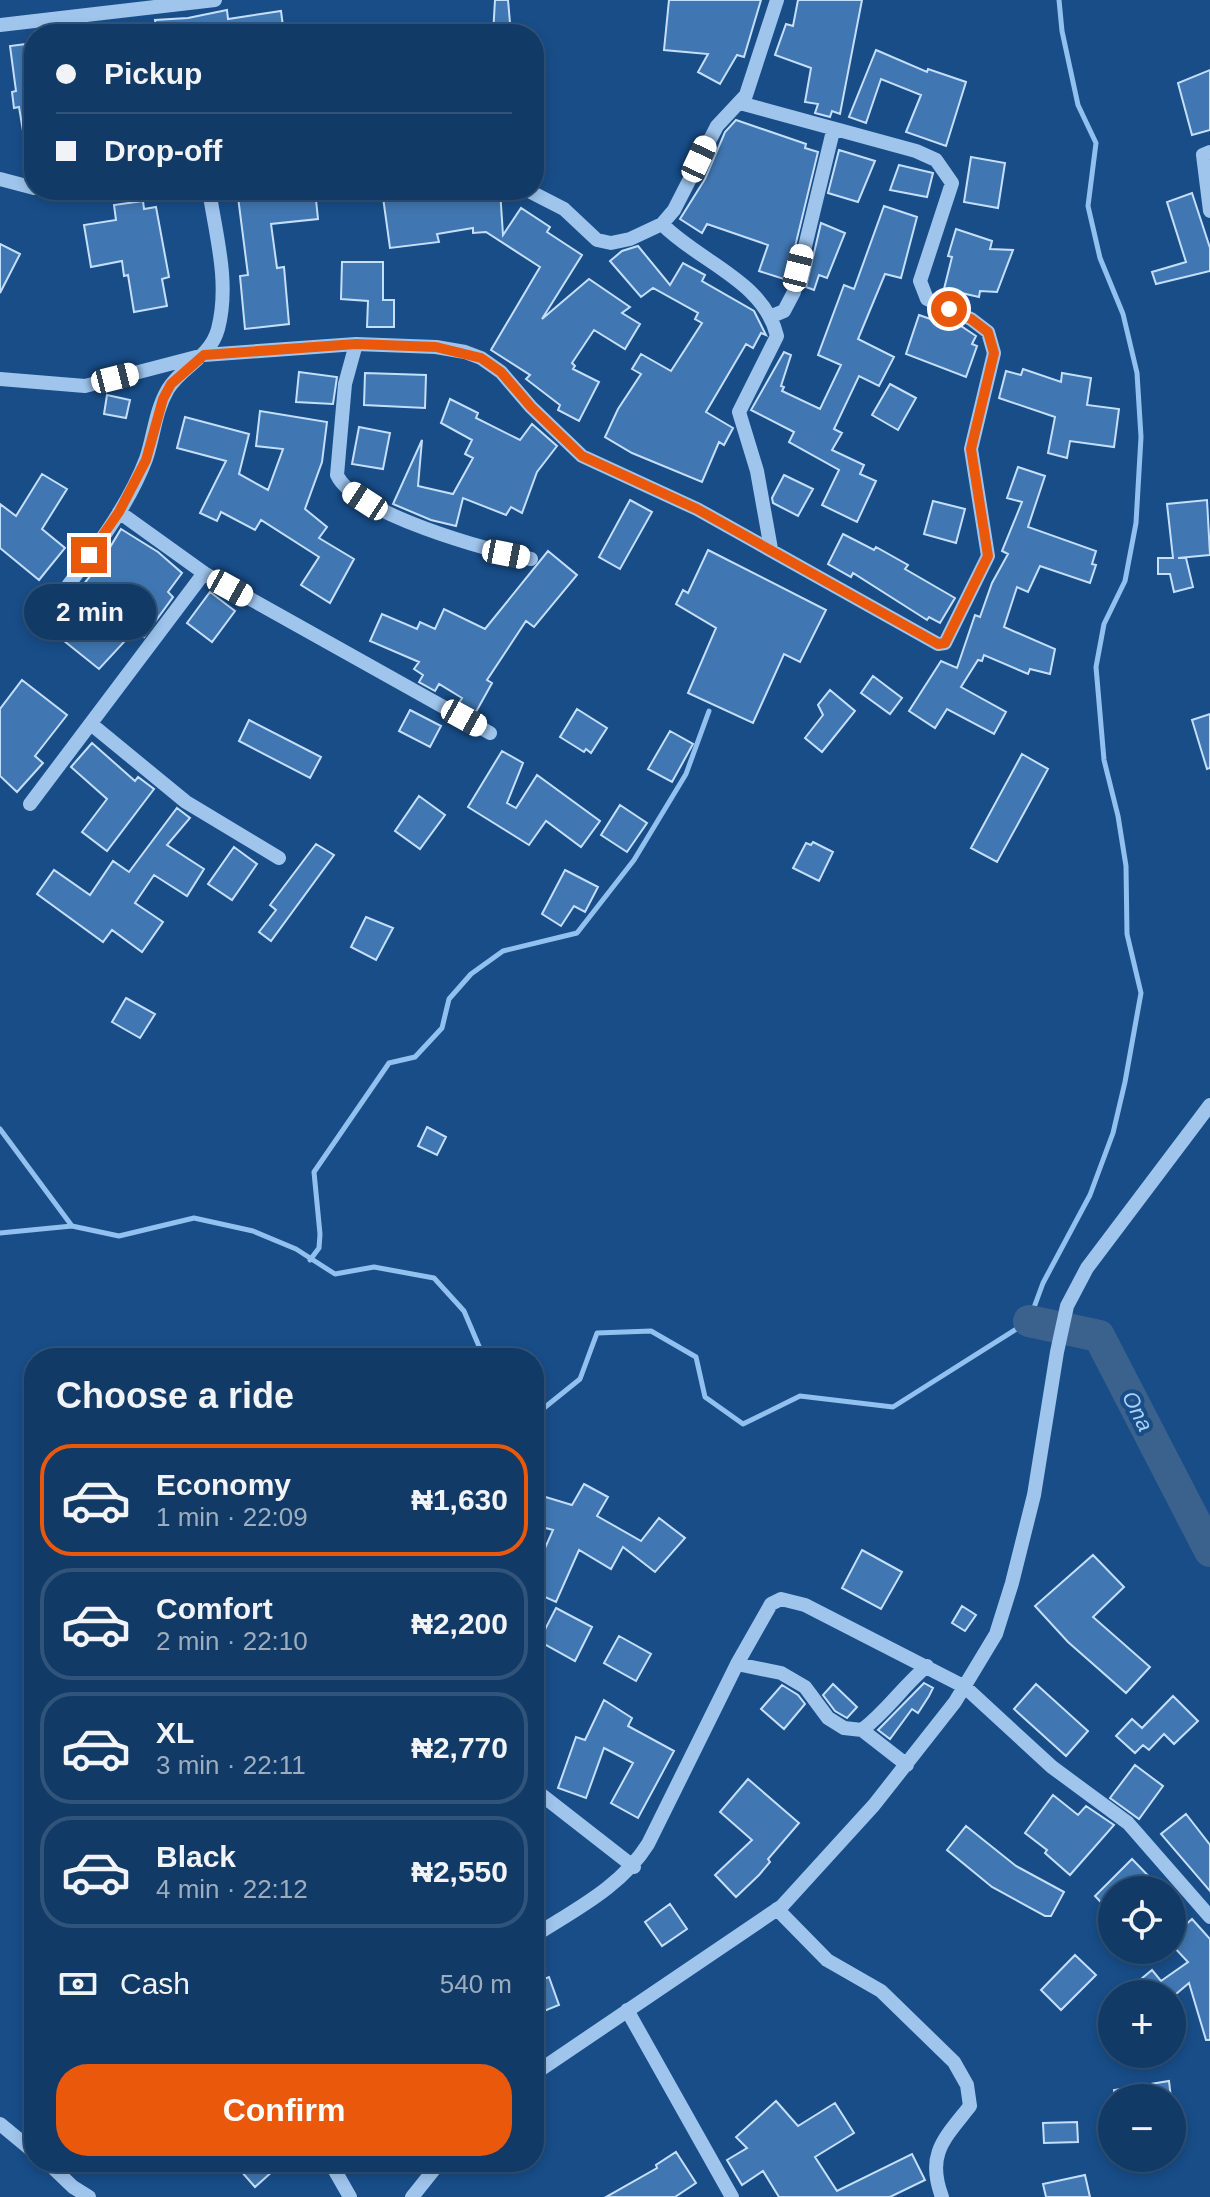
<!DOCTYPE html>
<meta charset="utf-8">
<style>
body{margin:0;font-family:Arial,sans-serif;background:#1b416c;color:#f1f3f6;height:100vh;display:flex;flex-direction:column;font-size:30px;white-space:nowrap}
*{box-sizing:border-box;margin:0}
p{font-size:26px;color:#9cadbf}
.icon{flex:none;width:44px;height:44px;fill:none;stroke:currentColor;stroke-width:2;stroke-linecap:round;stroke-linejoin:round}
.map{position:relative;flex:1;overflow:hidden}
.panel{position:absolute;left:24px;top:1348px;width:520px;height:824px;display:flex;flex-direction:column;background:#123a66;border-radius:32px;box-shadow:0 4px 12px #0003,0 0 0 2px #31547a}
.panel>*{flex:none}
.guide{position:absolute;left:24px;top:24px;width:520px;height:176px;border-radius:32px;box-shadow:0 4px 12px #0003,0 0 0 2px #31547a;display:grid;align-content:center;height:176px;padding:0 32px;background:#123a66}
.controls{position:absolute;left:1098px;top:1876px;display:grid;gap:16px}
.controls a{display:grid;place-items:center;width:88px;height:88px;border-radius:50%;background:#123a66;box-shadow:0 4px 12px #0003,0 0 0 2px #31547a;font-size:40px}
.end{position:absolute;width:36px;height:36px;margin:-18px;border:10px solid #ea580c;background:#fff;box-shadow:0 0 0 4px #fff}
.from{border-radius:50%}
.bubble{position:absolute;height:56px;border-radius:28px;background:#123a66;box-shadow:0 4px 12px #0003,0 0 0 2px #31547a;font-size:26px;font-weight:800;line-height:56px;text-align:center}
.car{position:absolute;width:24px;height:48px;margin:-24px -12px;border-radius:10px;box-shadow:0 0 6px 2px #0007;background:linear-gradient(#fff 24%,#345 0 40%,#fff 0 76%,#345 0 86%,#fff 0)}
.guide b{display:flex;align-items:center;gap:28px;height:76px;font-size:30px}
.guide b+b{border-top:2px solid #31547a}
.guide i{width:20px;height:20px;background:#f1f3f6}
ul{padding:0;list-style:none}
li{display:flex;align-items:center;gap:24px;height:112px;margin:0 16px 12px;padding:0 16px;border:4px solid #31547a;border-radius:32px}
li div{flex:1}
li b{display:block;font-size:30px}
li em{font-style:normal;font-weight:800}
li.selected{border-color:#ea580c}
li>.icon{width:72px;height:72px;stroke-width:1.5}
h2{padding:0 32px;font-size:36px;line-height:96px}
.pay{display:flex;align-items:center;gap:20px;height:88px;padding:0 32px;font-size:30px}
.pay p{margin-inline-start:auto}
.primary-button{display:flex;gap:16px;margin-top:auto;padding:16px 32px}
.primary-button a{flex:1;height:92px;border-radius:32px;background:#ea580c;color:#fff;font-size:32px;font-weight:800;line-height:92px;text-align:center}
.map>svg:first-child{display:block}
</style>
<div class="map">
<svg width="1210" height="2197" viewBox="0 0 1210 2197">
<rect width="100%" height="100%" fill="#184d88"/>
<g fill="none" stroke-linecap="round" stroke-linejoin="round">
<path stroke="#92c1f0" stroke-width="5" d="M 0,1129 L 72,1226
M 0,1233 L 72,1226 L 119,1236 L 194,1218 L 253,1231 L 296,1249 L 335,1274 L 374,1267 L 434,1278 L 464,1311 L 484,1358
M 310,1260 L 319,1248 L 320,1234 L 314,1172 L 389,1063 L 415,1057 L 442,1028 L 449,999 L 471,974 L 503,951 L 577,933 L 634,860 L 686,774 L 709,711
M 534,1404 L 544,1408 L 580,1379 L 597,1333 L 651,1331 L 696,1357 L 705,1397 L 743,1424 L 800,1396 L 893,1407 L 1029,1321 L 1043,1283 L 1090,1195 L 1113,1133 L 1125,1082 L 1141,993 L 1127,934 L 1126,866 L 1118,816 L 1104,760 L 1096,667 L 1104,624 L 1125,581 L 1136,523 L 1141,437 L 1137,373 L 1123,314 L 1100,258 L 1088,206 L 1096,143 L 1078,105 L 1062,31 L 1059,0"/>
<path stroke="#3b628d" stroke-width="32" d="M 1029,1321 L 1099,1336 L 1210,1551"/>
</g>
<path fill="#4077b2" stroke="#c5dffa" stroke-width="2" d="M 495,0 L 508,0 L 511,34 L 493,34 Z
M 669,0 L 761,0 L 744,57 L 737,55 L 720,84 L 698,72 L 708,54 L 664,50 Z
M 798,0 L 862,0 L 840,114 L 832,111 L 830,117 L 815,113 L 818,104 L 805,102 L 811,68 L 775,55 L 786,24 L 793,26 Z
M 227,10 L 228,19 L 281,11 L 284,34 L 157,34 L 155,20 L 188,18 Z
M 34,43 L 34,149 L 26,149 L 19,107 L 14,108 L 12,92 L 16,91 L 10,46 Z
M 876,50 L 927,72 L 928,69 L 966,82 L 946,146 L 906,132 L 921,95 L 881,79 L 866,123 L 849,117 Z
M 1210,70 L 1210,130 L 1192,135 L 1178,83 Z
M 736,120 L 806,144 L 805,148 L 818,152 L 787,280 L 759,271 L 768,245 L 707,224 L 702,233 L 680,219 L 705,179 L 725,132 Z
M 839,150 L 875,161 L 858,202 L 828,193 Z
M 971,157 L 1005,163 L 998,208 L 964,202 Z
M 899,165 L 933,173 L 927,197 L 890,190 Z
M 279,190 L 315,190 L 318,219 L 271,224 L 277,268 L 284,267 L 289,324 L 245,329 L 240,276 L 248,275 L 238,197 Z
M 382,190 L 500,190 L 503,235 L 521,208 L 550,227 L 547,232 L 582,255 L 542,319 L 589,279 L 630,307 L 622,313 L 640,324 L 625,349 L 594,330 L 572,363 L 575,366 L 573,369 L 599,382 L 579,421 L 558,410 L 560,405 L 526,379 L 530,375 L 491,350 L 540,267 L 486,232 L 473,233 L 473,228 L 437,234 L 439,242 L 390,248 Z
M 1192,193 L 1210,248 L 1210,271 L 1156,284 L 1152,272 L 1186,262 L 1167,202 Z
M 143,201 L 144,209 L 156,207 L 169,277 L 162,279 L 167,306 L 134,312 L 128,275 L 124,276 L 122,261 L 91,267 L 84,225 L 116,220 L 114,205 Z
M 884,206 L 917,217 L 901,278 L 885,274 L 858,339 L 894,357 L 879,386 L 859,376 L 834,429 L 842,433 L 832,450 L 864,465 L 860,474 L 876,481 L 857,522 L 822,505 L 839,470 L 789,442 L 794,432 L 751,410 L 784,352 L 791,355 L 781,386 L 784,387 L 782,391 L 820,409 L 841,365 L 818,355 L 844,285 L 854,289 Z
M 821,223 L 845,233 L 827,278 L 819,275 L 814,290 L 806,287 Z
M 956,229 L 992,241 L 990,249 L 1013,250 L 997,292 L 980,291 L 979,297 L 944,289 L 952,257 L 948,256 Z
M 0,244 L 20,254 L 0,293 Z
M 638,246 L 670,285 L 683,263 L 705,275 L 702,281 L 754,311 L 766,335 L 761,333 L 753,348 L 746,344 L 706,412 L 733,428 L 724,445 L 719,442 L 702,482 L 632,453 L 605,437 L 618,409 L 641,374 L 632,369 L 641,354 L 671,371 L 702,323 L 695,319 L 698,313 L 653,288 L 641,297 L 610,261 L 622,251 Z
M 342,262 L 383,262 L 383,300 L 394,300 L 394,327 L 367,327 L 368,301 L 341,299 Z
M 919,315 L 956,328 L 958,324 L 976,336 L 972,344 L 977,346 L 966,377 L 906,354 Z
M 1023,369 L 1061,382 L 1062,373 L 1091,378 L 1087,405 L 1119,409 L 1114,447 L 1070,441 L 1067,458 L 1048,453 L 1055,417 L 999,398 L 1006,371 L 1021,375 Z
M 299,372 L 337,377 L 333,404 L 296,402 Z
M 365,373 L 426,375 L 425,408 L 364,405 Z
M 890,384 L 916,398 L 898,430 L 872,415 Z
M 107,395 L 130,400 L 126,418 L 104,414 Z
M 450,399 L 478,413 L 476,418 L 520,440 L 532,424 L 557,446 L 537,472 L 522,513 L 511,507 L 506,515 L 463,498 L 456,526 L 431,520 L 393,504 L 422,440 L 418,486 L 453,494 L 473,458 L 465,454 L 472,440 L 441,423 Z
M 260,411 L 327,422 L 322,462 L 305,509 L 327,527 L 319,538 L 354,559 L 330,603 L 301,585 L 319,557 L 261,520 L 255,530 L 221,512 L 217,521 L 200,513 L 226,461 L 177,448 L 185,417 L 249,434 L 239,474 L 268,490 L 283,449 L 256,446 Z
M 359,427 L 390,433 L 383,469 L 352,464 Z
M 1018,467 L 1045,476 L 1028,527 L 1096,551 L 1092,564 L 1096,565 L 1090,583 L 1040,566 L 1028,592 L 1017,587 L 1004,627 L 1055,649 L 1050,674 L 1030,669 L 1028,674 L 984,655 L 982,661 L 978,660 L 961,687 L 1006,712 L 994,734 L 947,709 L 935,728 L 909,711 L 941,661 L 957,668 L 975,615 L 980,617 L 992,583 L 1008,554 L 1002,551 L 1022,502 L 1007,498 Z
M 42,474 L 67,489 L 42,529 L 65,548 L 39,580 L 0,548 L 0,504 L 16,516 Z
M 784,475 L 813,489 L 798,516 L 773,503 L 772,498 Z
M 630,500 L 652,512 L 620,569 L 599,557 Z
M 1207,500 L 1210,555 L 1178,558 L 1186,558 L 1193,587 L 1174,592 L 1170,574 L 1158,574 L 1158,558 L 1173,558 L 1167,504 Z
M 933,501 L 965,509 L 956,543 L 924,534 Z
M 121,529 L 158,552 L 182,573 L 168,592 L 173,597 L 144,637 L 135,630 L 99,669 L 48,628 L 100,564 Z
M 843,534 L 874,550 L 876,547 L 908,565 L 905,569 L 955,598 L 940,623 L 929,617 L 927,620 L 853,573 L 851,577 L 828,564 Z
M 708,550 L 826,610 L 800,662 L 784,654 L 753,723 L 688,693 L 716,628 L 676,604 L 683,590 L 688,593 Z
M 548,551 L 577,575 L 534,627 L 526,621 L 487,680 L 492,683 L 476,712 L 459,703 L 462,698 L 439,684 L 435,691 L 419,682 L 423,675 L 414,669 L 419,662 L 370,641 L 382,614 L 417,629 L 420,622 L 435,629 L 444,609 L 485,629 Z
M 210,592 L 235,611 L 212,642 L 187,623 Z
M 873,676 L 902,698 L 890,714 L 861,693 Z
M 22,680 L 67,715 L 35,756 L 43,763 L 17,792 L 0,776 L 0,709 Z
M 830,690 L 855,711 L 822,752 L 805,738 L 823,715 L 818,705 Z
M 577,709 L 607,728 L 591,753 L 586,749 L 584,752 L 560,737 Z
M 410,710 L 441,726 L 430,747 L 399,731 Z
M 1210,714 L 1210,768 L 1207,769 L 1192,720 Z
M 249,720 L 321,757 L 310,778 L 239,741 Z
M 670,731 L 693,744 L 672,782 L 648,769 Z
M 92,743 L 135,781 L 138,777 L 154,789 L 107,851 L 82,832 L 107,799 L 71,767 Z
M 502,751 L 523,763 L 507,803 L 516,808 L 537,775 L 600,821 L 581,847 L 546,821 L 529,845 L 468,807 Z
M 1022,754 L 1048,769 L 997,862 L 971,848 Z
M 419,796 L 445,815 L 420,849 L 395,831 Z
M 620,805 L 647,823 L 627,852 L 601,835 Z
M 177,808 L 190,818 L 167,845 L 204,869 L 187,896 L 154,875 L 135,903 L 163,922 L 142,952 L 112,930 L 103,942 L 37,894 L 54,870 L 90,895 L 113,861 L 129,872 Z
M 813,842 L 833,852 L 819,881 L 793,868 L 806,843 L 811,845 Z
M 316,844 L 334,855 L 271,941 L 259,932 L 276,910 L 270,905 Z
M 234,847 L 257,864 L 232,900 L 208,884 Z
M 565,870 L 598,887 L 585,912 L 574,906 L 561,926 L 542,914 Z
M 366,917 L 393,928 L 376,960 L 351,947 Z
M 126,998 L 155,1014 L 140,1038 L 112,1022 Z
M 427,1127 L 446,1137 L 437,1155 L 418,1146 Z
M 584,1484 L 608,1497 L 597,1516 L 641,1541 L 659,1518 L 685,1538 L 655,1572 L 623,1547 L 611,1569 L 579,1550 L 556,1602 L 534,1592 L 534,1573 L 553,1530 L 534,1525 L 534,1512 L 539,1495 L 572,1505 Z
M 862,1550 L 902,1572 L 881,1609 L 842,1588 Z
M 1093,1555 L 1124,1587 L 1093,1617 L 1150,1667 L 1126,1693 L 1068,1642 L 1035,1606 Z
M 962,1606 L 976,1615 L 965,1631 L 952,1623 Z
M 556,1608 L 592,1627 L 575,1661 L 539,1641 Z
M 619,1636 L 651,1654 L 636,1681 L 604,1663 Z
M 924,1683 L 933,1688 L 929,1696 L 918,1713 L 912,1709 L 890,1739 L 878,1730 Z
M 833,1684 L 857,1707 L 847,1718 L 835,1711 L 823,1695 Z
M 1036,1684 L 1088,1731 L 1066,1756 L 1014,1709 Z
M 782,1685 L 798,1695 L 805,1704 L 784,1729 L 761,1709 Z
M 1173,1696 L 1198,1721 L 1174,1744 L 1164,1734 L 1149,1750 L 1143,1745 L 1135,1753 L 1116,1736 L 1132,1719 L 1142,1728 Z
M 604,1700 L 632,1718 L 628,1726 L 674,1751 L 638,1818 L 611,1803 L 633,1763 L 604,1748 L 586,1798 L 558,1788 L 576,1737 L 585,1740 Z
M 1135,1765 L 1163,1786 L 1139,1819 L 1110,1798 Z
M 748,1779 L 799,1823 L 768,1859 L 770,1862 L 759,1875 L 736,1897 L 715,1875 L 752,1840 L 720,1812 Z
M 1053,1795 L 1078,1815 L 1086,1806 L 1114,1825 L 1070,1875 L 1045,1853 L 1047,1850 L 1025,1833 Z
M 1186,1814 L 1210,1845 L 1210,1891 L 1161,1834 Z
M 966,1826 L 1016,1866 L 1064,1892 L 1051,1916 L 1045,1916 L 992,1887 L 947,1850 Z
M 1132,1859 L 1162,1890 L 1112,1890 L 1112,1914 L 1095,1896 Z
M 670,1904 L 687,1929 L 662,1946 L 645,1922 Z
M 1192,1919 L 1210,1939 L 1210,2040 L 1206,2040 L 1189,1983 L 1176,1994 L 1123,1994 L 1152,1970 L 1161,1981 L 1188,1962 L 1172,1945 L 1172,1937 Z
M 1075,1955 L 1096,1975 L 1061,2010 L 1041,1990 Z
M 549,1977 L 559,2005 L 534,2015 L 534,1983 Z
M 1169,2081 L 1171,2098 L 1115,2098 L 1114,2090 Z
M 776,2101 L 798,2126 L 835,2103 L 854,2133 L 815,2157 L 837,2191 L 912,2154 L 925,2180 L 890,2197 L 779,2197 L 763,2171 L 742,2185 L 727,2160 L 747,2148 L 736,2137 Z
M 1077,2122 L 1078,2142 L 1044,2143 L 1043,2123 Z
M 676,2152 L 696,2183 L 675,2197 L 606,2197 L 657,2168 L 656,2165 Z
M 233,2162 L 283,2162 L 255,2187 Z
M 1085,2175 L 1090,2197 L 1046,2197 L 1043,2184 Z"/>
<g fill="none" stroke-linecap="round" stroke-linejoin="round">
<path stroke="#9fc5ed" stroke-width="14" d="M 0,25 L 215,0
M 1210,152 L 1203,155 L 1210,211
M 0,179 L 34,188
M 527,190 L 564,209 L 597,240 L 611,243 L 630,239 L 662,224 L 674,210 L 717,126 L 746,95 L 777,0
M 662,224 C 699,262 764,281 777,336 L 739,412 L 757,471 L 771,549
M 772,316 L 784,311 L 794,292 L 833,131
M 356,344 L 345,384 L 337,475 C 354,513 489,551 531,559
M 0,379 L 85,386 L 204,355 L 356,344 L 436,347 L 465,352 L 481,358 L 501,372 L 531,407 L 582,456 L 697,509 L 938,644 L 945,643 L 988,556 L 971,449 L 994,353 L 988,332 L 971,319 L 927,299 L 920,281 L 952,183 L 936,160 L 916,151 L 740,103
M 119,512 L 204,573 L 490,733
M 44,619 C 79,568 124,517 146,459 C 154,436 155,411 168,389 C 182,366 210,358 218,329 C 230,283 216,236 209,190
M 91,724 L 186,802 L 279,858
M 30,804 L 204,573
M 737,1664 L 781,1673 L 805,1687 L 828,1718 L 844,1728 L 862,1730 L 907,1765
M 862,1730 C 889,1709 902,1687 927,1666
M 534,1789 L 634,1867
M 777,1909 L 827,1960 L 881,1991 L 954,2062 L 967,2085 L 970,2106 C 944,2139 926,2154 942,2197
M 534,1936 C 576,1909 621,1887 648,1844 L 737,1664 L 771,1604 L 781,1599 L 805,1605 L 965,1687 L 1052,1767 L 1128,1823 L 1210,1917
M 627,2010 L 732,2197
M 534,2074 L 782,1906 L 874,1805 L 955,1702 L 996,1634 L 1012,1583 L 1034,1495 L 1057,1352 L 1067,1306 L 1087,1268 L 1210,1105
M 0,2124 L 34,2152
M 47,2162 L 73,2187 L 89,2197
M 330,2162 L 350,2197
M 412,2197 L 440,2162"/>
</g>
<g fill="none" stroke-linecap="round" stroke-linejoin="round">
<path stroke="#ea580c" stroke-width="10" d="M 89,555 L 119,512 L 146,460 L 163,399 L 171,384 L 204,355 L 356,344 L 436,347 L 481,358 L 501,372 L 531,407 L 582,456 L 697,509 L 938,644 L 945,643 L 988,556 L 971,449 L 994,353 L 988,332 L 971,319 L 949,309"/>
</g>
<g text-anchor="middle" stroke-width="8" stroke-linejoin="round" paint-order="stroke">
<g font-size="22" font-style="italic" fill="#abcff5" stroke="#184d88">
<text transform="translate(1138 1411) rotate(63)" y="8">Ona</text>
</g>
</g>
</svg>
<div class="controls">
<a><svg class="icon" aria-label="locate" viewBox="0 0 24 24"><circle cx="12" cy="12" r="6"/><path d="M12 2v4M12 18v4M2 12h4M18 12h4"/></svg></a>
<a>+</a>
<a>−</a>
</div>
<i class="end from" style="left:949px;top:309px"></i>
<i class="end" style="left:89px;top:555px"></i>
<div class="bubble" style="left:24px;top:584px;width:132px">2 min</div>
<i class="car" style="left:699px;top:159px;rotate:25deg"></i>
<i class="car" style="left:798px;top:268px;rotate:14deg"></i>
<i class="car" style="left:115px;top:378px;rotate:76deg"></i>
<i class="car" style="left:365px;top:501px;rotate:303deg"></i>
<i class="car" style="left:506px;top:554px;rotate:101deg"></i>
<i class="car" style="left:230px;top:588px;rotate:119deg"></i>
<i class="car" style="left:464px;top:718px;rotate:119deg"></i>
<div class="guide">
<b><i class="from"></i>Pickup</b>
<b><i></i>Drop-off</b>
</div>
<section class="panel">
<h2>Choose a ride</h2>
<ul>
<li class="selected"><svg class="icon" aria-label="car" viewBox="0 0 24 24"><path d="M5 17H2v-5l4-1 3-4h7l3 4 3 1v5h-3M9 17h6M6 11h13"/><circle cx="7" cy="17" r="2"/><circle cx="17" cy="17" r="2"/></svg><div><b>Economy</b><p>1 min · 22:09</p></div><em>₦1,630</em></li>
<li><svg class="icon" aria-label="car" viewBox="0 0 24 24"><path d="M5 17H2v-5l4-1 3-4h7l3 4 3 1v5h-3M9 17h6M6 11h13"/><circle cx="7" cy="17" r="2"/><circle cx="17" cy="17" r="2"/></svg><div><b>Comfort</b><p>2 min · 22:10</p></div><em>₦2,200</em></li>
<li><svg class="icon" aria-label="car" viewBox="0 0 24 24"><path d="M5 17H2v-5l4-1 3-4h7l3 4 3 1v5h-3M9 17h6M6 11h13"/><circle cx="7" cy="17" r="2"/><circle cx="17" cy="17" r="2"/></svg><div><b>XL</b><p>3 min · 22:11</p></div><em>₦2,770</em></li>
<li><svg class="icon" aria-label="car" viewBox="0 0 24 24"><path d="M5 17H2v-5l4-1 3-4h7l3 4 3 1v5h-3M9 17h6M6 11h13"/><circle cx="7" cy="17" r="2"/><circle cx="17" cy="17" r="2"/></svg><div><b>Black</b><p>4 min · 22:12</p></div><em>₦2,550</em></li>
</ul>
<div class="pay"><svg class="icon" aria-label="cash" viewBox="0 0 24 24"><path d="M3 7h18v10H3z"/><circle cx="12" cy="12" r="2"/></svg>Cash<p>540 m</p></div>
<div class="primary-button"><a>Confirm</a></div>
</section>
</div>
